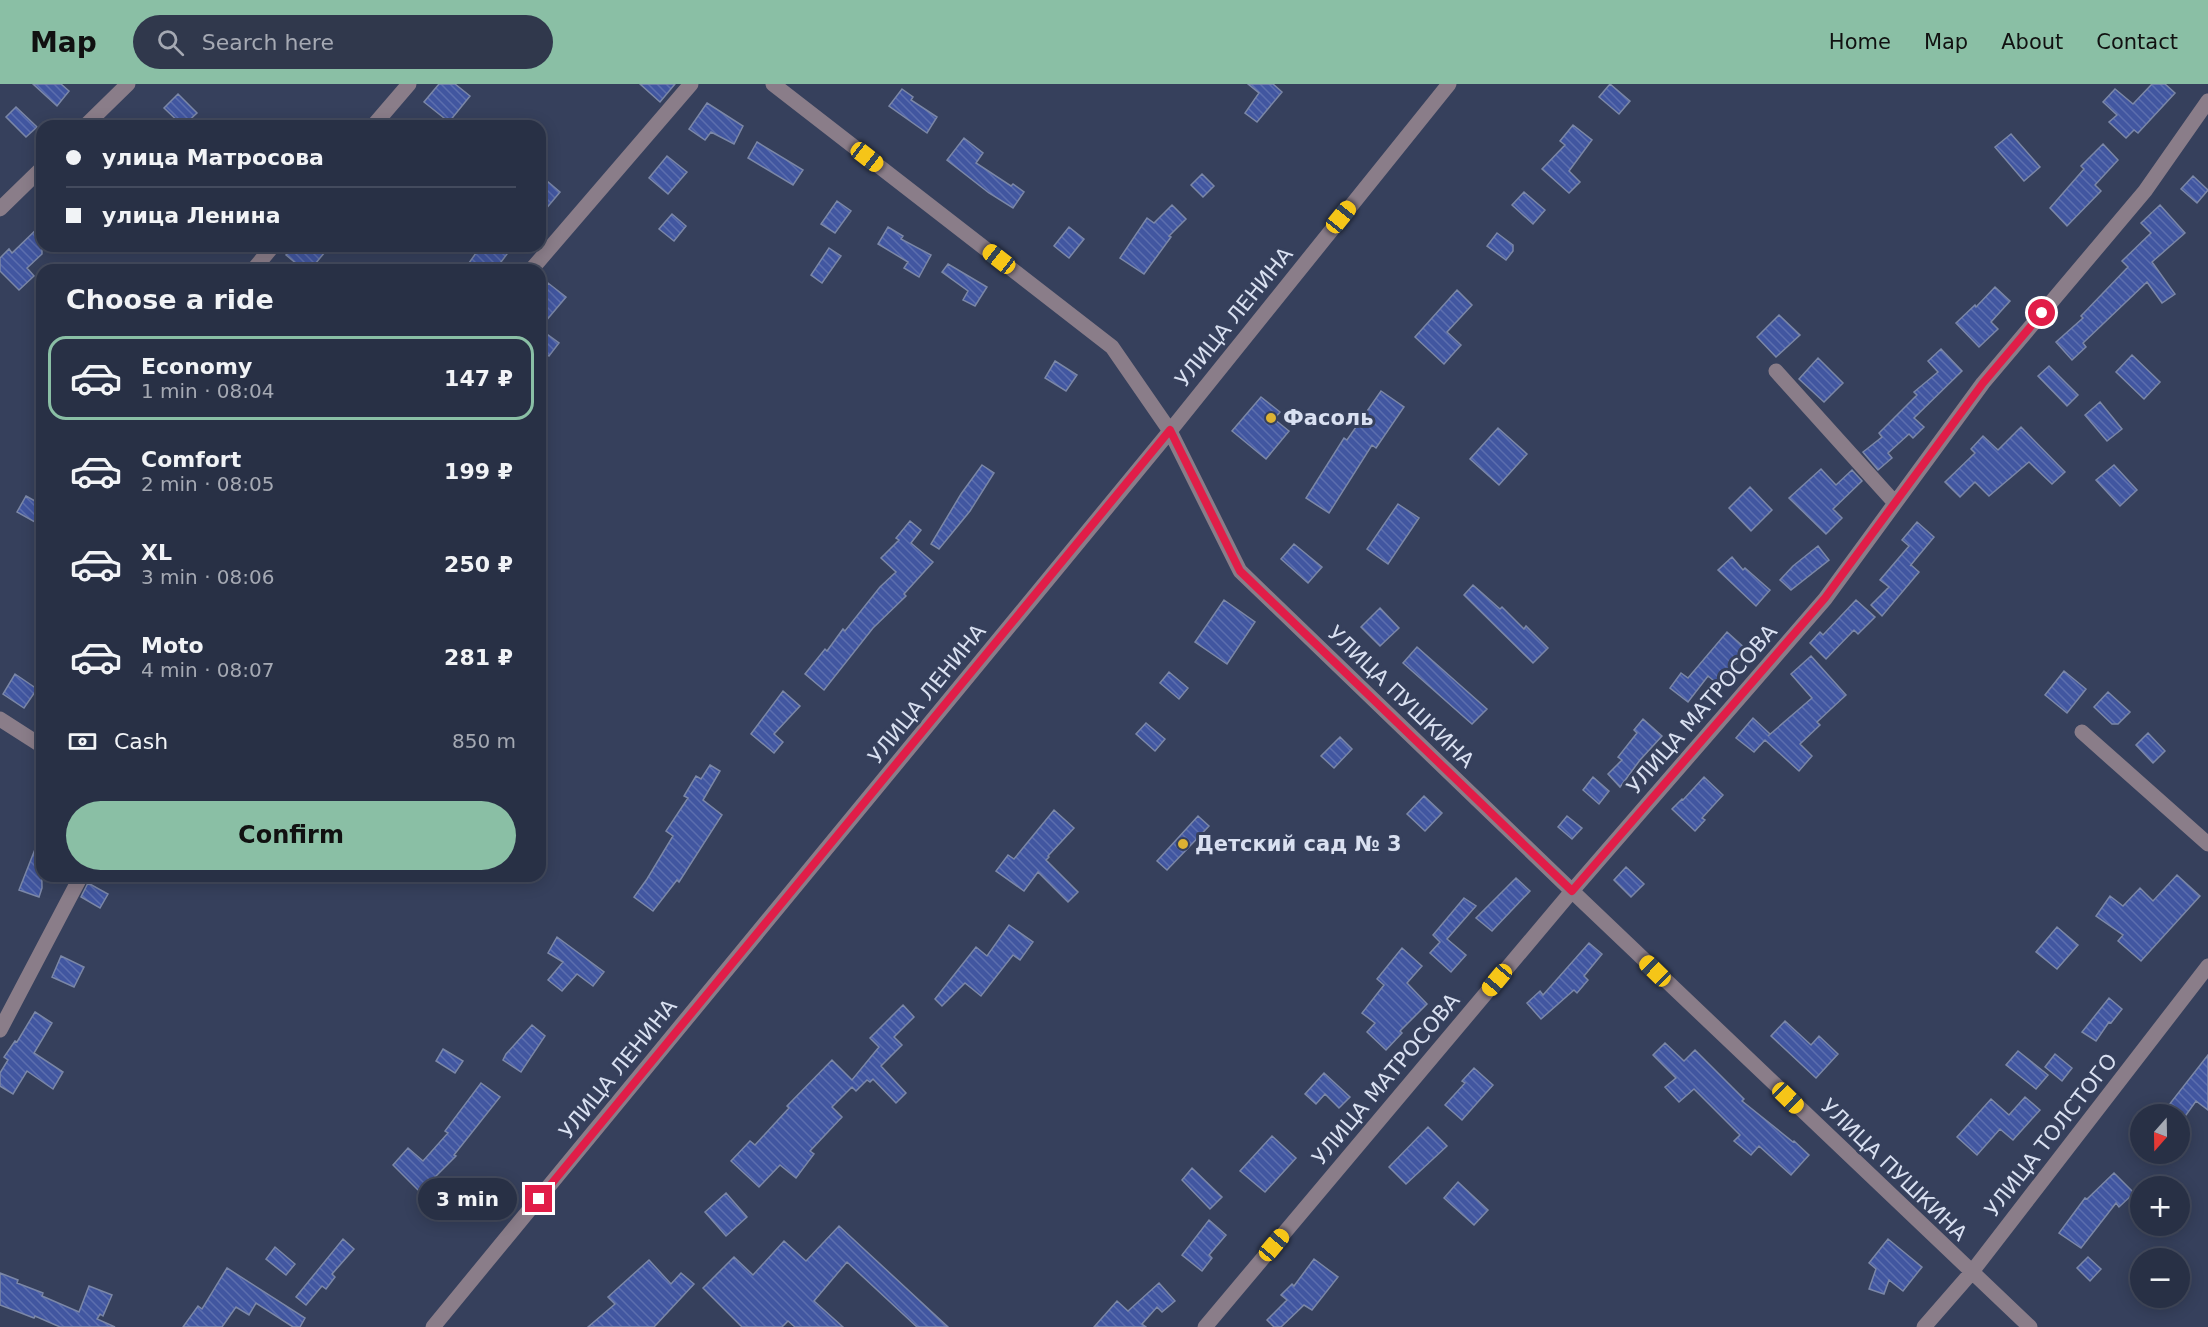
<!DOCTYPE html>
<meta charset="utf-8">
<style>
body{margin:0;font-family:"DejaVu Sans",sans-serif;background:#30384c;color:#f1f3f6;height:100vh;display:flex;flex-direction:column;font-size:22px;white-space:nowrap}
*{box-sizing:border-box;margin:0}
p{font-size:20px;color:#a5a9b3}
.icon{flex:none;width:33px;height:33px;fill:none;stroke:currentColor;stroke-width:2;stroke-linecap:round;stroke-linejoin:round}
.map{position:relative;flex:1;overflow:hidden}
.drawer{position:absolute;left:36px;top:180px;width:510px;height:618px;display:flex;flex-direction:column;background:#283045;border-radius:18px;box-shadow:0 3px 15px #0003,0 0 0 2px #444b5e}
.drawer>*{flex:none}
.guide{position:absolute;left:36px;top:36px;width:510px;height:132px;border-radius:18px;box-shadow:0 3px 15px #0003,0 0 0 2px #444b5e;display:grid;align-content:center;height:132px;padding:0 30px;background:#283045}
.needle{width:39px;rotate:200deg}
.controls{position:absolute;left:2130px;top:1020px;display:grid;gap:12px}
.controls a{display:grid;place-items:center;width:60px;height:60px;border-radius:50%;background:#283045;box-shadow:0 3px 15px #0003,0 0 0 2px #444b5e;font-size:30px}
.end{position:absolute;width:27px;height:27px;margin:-14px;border:8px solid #e11d48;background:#fff;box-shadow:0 0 0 3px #fff}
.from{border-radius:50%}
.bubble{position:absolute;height:42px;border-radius:21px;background:#283045;box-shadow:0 3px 15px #0003,0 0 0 2px #444b5e;font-size:20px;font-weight:700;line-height:42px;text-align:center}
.car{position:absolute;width:18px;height:36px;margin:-18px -9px;border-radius:8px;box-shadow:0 0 4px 2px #0007;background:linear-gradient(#f5c518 24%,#345 0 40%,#f5c518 0 76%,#345 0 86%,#f5c518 0)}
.guide b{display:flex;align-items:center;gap:21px;height:57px;font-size:22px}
.guide b+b{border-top:2px solid #444b5e}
.guide i{width:15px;height:15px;background:#f1f3f6}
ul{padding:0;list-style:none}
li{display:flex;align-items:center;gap:18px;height:84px;margin:0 12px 9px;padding:0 18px;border:3px solid transparent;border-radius:18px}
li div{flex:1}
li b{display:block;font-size:22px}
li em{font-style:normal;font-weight:700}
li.current{border-color:#8abfa5}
li>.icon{width:54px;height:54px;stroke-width:1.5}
h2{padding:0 30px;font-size:27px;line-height:72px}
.pay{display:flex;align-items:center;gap:15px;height:66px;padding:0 30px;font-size:22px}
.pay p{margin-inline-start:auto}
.cta{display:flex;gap:12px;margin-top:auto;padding:12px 30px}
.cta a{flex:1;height:69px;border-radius:36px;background:#8abfa5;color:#111;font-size:24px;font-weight:700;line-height:69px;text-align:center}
header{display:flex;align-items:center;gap:36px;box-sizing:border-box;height:84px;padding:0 30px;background:#8abfa5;color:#111}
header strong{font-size:28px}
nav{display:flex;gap:33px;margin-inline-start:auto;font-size:21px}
.search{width:420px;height:54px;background:#30384c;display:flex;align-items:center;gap:15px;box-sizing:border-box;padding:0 21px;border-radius:33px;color:#a5a9b3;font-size:22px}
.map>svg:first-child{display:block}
</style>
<header>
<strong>Map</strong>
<div class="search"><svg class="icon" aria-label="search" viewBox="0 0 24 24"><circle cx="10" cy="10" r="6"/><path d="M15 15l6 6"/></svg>Search here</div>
<nav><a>Home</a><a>Map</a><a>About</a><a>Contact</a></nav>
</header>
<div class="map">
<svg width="2208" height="1243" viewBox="0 0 2208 1243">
<defs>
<pattern id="building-back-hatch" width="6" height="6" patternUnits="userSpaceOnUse" patternTransform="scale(1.5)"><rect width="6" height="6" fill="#4156a0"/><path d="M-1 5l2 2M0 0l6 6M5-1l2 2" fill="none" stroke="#5c6eae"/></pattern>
</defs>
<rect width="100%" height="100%" fill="#36405c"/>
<path fill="url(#building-back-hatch)" stroke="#7b87a7" stroke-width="1.5" d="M 33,0 L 61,0 L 69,7 L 57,22 Z
M 439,0 L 455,0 L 470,12 L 449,38 L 424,18 Z
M 640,0 L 675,0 L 660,18 Z
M 1248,0 L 1273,0 L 1282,8 L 1257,38 L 1245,29 L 1259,9 Z
M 1610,0 L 1630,17 L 1619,30 L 1599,13 Z
M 2152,0 L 2165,0 L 2175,9 L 2138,49 L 2134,46 L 2126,54 L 2109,38 L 2117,31 L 2103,18 L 2115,5 L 2133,20 Z
M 902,5 L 913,13 L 911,16 L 937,33 L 927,49 L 889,22 Z
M 178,10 L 197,29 L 183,42 L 164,24 Z
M 707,19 L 743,42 L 734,60 L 711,48 L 705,56 L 689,45 Z
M 16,23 L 37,43 L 26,53 L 6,33 Z
M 1573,41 L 1592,56 L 1569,87 L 1580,98 L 1569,109 L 1542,85 L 1565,61 L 1560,57 Z
M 2011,50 L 2040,83 L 2024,97 L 1995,63 Z
M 964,54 L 983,69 L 976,79 L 1011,102 L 1013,100 L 1024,108 L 1013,124 L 989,109 L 947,76 Z
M 757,58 L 803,86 L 793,101 L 748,74 Z
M 2103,60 L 2118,76 L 2095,101 L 2101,107 L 2067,142 L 2050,124 L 2084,85 L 2081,82 Z
M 667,72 L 687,88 L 668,110 L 649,94 Z
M 1202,90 L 1214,102 L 1203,113 L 1191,101 Z
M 540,91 L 560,108 L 540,132 Z
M 2193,92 L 2208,106 L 2197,119 L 2181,105 Z
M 1524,108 L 1545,126 L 1533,140 L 1512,121 Z
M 837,117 L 851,127 L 835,149 L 821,140 Z
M 1172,121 L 1186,135 L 1169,152 L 1171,153 L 1144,190 L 1120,174 L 1147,134 L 1154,139 Z
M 2160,121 L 2185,149 L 2152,178 L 2175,210 L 2162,219 L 2147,198 L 2083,259 L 2086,263 L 2072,276 L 2056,258 L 2083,234 L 2081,232 L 2128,183 L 2122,177 L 2151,149 L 2141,139 Z
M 672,130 L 686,142 L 674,157 L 659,145 Z
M 42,140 L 42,170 L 27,184 L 34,192 L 19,206 L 0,187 L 0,174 L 9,165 L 12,169 Z
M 888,143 L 903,152 L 901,155 L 931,171 L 919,193 L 904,184 L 908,178 L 878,160 Z
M 1069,143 L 1084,155 L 1069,174 L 1054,162 Z
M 1497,149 L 1513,161 L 1513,167 L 1506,176 L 1487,162 Z
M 294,162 L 330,162 L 310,186 L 304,186 L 286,171 Z
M 481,162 L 513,162 L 495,186 L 464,186 Z
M 829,164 L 841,172 L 822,199 L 811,191 Z
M 948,180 L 987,203 L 975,222 L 963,216 L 968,207 L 942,188 Z
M 548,199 L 566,213 L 540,244 L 540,209 Z
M 1995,203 L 2010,217 L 1991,238 L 1998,245 L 1979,263 L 1956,239 L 1975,221 L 1976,223 Z
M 1457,206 L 1472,221 L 1447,248 L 1461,261 L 1444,280 L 1415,253 Z
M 1779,231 L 1800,251 L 1776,273 L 1757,253 Z
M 540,245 L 559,259 L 549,272 L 540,266 Z
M 1941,265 L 1962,287 L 1914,334 L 1924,343 L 1913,354 L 1909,350 L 1888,369 L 1892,374 L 1878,386 L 1863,368 L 1882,353 L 1879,349 L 1917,311 L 1914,308 L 1938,288 L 1928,277 Z
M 2132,271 L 2160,298 L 2144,315 L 2116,288 Z
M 1818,274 L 1843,299 L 1824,318 L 1799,295 Z
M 1055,277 L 1077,291 L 1066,307 L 1045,294 Z
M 2049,282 L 2078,311 L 2067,322 L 2038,292 Z
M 1381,307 L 1404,323 L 1376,364 L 1372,361 L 1329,429 L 1306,414 L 1344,354 L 1347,356 Z
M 1261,313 L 1280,328 L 1274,335 L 1289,347 L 1266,375 L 1232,347 Z
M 2100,318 L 2122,345 L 2107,357 L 2085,331 Z
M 2021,343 L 2065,388 L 2052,400 L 2029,378 L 1989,412 L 1975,398 L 1960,413 L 1945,398 L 1975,369 L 1971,365 L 1983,352 L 1998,366 Z
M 1498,344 L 1527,370 L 1499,401 L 1470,375 Z
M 982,381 L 994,389 L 970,427 L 939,465 L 931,460 L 961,410 Z
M 2114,381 L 2137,406 L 2120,422 L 2096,396 Z
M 1821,385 L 1836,401 L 1852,386 L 1862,397 L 1833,425 L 1842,434 L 1826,450 L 1789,414 Z
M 1750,403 L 1772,426 L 1751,447 L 1729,424 Z
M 26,412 L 42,421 L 42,442 L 17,428 Z
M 1398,420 L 1419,434 L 1388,480 L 1367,465 Z
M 910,437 L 921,446 L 911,459 L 933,478 L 904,510 L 906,512 L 873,544 L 824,606 L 805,590 L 825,565 L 827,567 L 843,545 L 845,547 L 880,503 L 896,488 L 881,474 L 899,456 L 896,454 Z
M 1917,438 L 1934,453 L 1910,482 L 1911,481 L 1919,488 L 1882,532 L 1871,521 L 1889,503 L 1880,496 L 1909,462 L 1902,456 Z
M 1294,460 L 1322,483 L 1308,499 L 1281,475 Z
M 1818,462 L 1829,476 L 1791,506 L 1780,496 L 1793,482 Z
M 1732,473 L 1743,486 L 1745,484 L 1770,506 L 1756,522 L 1718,486 Z
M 1473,501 L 1500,525 L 1502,523 L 1524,545 L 1526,542 L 1548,564 L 1533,579 L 1464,511 Z
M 1224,516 L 1255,538 L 1227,580 L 1195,558 Z
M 1856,516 L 1875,533 L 1858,550 L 1854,546 L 1826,575 L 1810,559 L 1820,548 L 1823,551 Z
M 1380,524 L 1399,544 L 1380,562 L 1361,543 Z
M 1727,548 L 1747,566 L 1718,600 L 1708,592 L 1688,618 L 1670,604 L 1681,589 L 1688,594 Z
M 1417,563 L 1487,625 L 1472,640 L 1403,579 Z
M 1811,572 L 1846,611 L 1817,638 L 1820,641 L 1800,660 L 1812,672 L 1799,687 L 1765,656 L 1754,668 L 1736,654 L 1753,634 L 1770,650 L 1768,652 L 1812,614 L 1791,590 Z
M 2064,587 L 2086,605 L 2067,629 L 2045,611 Z
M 1169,588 L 1188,604 L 1179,615 L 1160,599 Z
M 15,590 L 37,605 L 24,624 L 3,610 Z
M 783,607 L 800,622 L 774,650 L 783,658 L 774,669 L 751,650 Z
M 2108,608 L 2130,628 L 2118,640 L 2112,640 L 2094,623 Z
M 1643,635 L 1662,652 L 1640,676 L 1620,703 L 1608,690 L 1622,676 L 1618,673 L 1637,649 L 1634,646 Z
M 1146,639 L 1165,655 L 1155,667 L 1136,650 Z
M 2148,649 L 2165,667 L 2153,679 L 2136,661 Z
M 1340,653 L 1352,665 L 1334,684 L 1321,672 Z
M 710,681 L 720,687 L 703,716 L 722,731 L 679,798 L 677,796 L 653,827 L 634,813 L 647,795 L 673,752 L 666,747 L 688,714 L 684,712 L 696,692 L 701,695 Z
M 1593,693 L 1609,707 L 1599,720 L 1583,706 Z
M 1704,693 L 1723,711 L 1702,734 L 1705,736 L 1695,747 L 1672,725 L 1682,715 L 1683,716 Z
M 1424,712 L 1442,729 L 1425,747 L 1407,730 Z
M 1054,726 L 1074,744 L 1048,772 L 1049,773 L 1046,776 L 1078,808 L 1068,818 L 1038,788 L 1024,807 L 996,787 L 1008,771 L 1014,775 Z
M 1198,732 L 1209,742 L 1167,786 L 1157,777 Z
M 1567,732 L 1582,744 L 1572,755 L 1558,743 Z
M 41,750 L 42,804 L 39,813 L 19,806 Z
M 1626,783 L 1644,800 L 1631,813 L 1614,796 Z
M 2177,791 L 2200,812 L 2141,877 L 2118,857 L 2123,851 L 2096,832 L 2110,812 L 2123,822 L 2140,804 L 2153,817 Z
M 1516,794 L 1530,807 L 1492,847 L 1476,834 Z
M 88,799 L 108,810 L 100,824 L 81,813 Z
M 1464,814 L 1476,822 L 1447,855 L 1466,871 L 1451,888 L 1430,869 L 1440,858 L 1433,851 Z
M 1009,841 L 1033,858 L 1020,876 L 1013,871 L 981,912 L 965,899 L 942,922 L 935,915 L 976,863 L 987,872 Z
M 2057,843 L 2078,861 L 2057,885 L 2036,868 Z
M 557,853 L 604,888 L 593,902 L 577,890 L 562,907 L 548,896 L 563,878 L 548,869 Z
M 1589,859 L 1602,870 L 1584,892 L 1588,896 L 1577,909 L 1574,906 L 1541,935 L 1527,919 L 1540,907 L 1543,911 Z
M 1402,864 L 1422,882 L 1407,899 L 1427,920 L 1400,947 L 1402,949 L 1386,966 L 1367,948 L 1375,939 L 1362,929 L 1384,901 L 1377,895 Z
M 61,872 L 84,883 L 74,903 L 52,893 Z
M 2109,914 L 2122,925 L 2111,939 L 2109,938 L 2096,957 L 2082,948 Z
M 903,921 L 914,933 L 894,953 L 902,961 L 881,982 L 906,1009 L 896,1019 L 873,995 L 870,998 L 867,996 L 856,1007 L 852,1003 L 832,1023 L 842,1033 L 810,1067 L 814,1070 L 796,1094 L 780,1081 L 759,1103 L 731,1077 L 750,1057 L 755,1061 L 789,1024 L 787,1022 L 832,976 L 852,996 L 879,963 L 870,954 Z
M 35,928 L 52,939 L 34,969 L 63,988 L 53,1005 L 27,987 L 13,1010 L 0,1002 L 0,989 L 8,976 L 4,973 L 15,957 L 17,958 Z
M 1785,937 L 1811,961 L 1819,952 L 1838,970 L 1816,994 L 1771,952 Z
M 532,941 L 545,952 L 521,988 L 503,976 L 506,970 Z
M 1665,959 L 1684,977 L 1695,966 L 1744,1015 L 1742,1017 L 1793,1058 L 1794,1057 L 1809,1071 L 1791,1091 L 1759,1062 L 1751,1071 L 1734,1057 L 1740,1051 L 1694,1005 L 1679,1018 L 1665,1003 L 1676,994 L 1653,971 Z
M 443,965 L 463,977 L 455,989 L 436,977 Z
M 2018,967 L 2048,991 L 2036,1005 L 2006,981 Z
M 2055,970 L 2072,984 L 2062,997 L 2045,983 Z
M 2208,971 L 2208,1026 L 2196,1017 L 2181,1038 L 2180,1030 L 2171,1030 L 2165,1026 Z
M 1474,984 L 1493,1001 L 1462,1036 L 1445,1021 L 1465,999 L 1462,997 Z
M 1324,989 L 1350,1013 L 1339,1024 L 1325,1010 L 1316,1020 L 1305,1010 Z
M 481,999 L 500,1013 L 454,1071 L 456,1072 L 420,1108 L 393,1081 L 408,1064 L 423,1077 L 448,1049 L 445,1047 Z
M 2025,1013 L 2040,1026 L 2013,1056 L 2000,1045 L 1977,1071 L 1957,1053 L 1991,1015 L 2009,1031 Z
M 1428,1043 L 1447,1062 L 1406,1100 L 1389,1083 Z
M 1272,1052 L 1296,1074 L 1265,1108 L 1240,1087 Z
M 1192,1084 L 1222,1113 L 1210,1125 L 1182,1096 Z
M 2114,1089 L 2134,1109 L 2119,1123 L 2116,1119 L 2081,1164 L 2059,1149 L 2085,1114 L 2087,1115 Z
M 1458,1098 L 1488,1126 L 1474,1141 L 1444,1114 Z
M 726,1109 L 747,1133 L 726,1152 L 705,1128 Z
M 1209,1136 L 1226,1151 L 1209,1171 L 1212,1174 L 1202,1187 L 1182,1171 Z
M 839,1142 L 948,1243 L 917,1243 L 847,1178 L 814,1217 L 843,1243 L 795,1243 L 788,1237 L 782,1243 L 742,1243 L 703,1204 L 734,1173 L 753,1191 L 784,1157 L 806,1177 Z
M 343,1155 L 354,1165 L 332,1190 L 335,1193 L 326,1205 L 322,1202 L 306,1221 L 296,1213 Z
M 1888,1155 L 1922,1183 L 1903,1207 L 1889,1196 L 1884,1210 L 1869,1205 L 1876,1185 L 1869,1179 Z
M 275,1163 L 295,1180 L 286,1191 L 266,1175 Z
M 2088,1173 L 2101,1185 L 2090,1197 L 2077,1184 Z
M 1314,1175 L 1338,1193 L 1312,1226 L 1304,1221 L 1281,1243 L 1274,1243 L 1267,1236 L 1287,1216 L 1281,1211 L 1292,1200 L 1294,1202 Z
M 649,1176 L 671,1200 L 681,1189 L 694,1200 L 654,1243 L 588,1243 L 615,1220 L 608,1213 Z
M 227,1184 L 305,1234 L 300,1243 L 293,1243 L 256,1219 L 249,1231 L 236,1223 L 222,1243 L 183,1243 L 198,1222 L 202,1225 Z
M 0,1189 L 18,1196 L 17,1199 L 43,1209 L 42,1212 L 79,1228 L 89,1202 L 112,1211 L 103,1232 L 100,1230 L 97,1235 L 115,1243 L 60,1243 L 35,1232 L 34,1234 L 0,1221 Z
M 1159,1199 L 1175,1217 L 1162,1228 L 1157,1223 L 1142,1240 L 1146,1243 L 1094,1243 L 1117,1217 L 1128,1227 Z"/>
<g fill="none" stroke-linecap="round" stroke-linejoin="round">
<path stroke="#8a7d89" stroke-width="15" d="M 773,0 L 1112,263 L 1170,347 L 1240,487 L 1572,807 L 2030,1243
M 85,42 L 128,0
M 373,42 L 409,0
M 0,125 L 42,84
M 253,186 L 273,162
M 531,186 L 691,0
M 1776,287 L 1895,419
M 0,635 L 42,662
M 2082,648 L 2208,760
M 0,946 L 81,792
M 433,1243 L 1170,347 L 1449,0
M 1205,1243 L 1572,807 L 1825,515 L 1983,299 L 2145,107 L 2208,17
M 1924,1243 L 1971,1189 L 2208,882"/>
</g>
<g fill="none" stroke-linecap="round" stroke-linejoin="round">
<path stroke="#e11d48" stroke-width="8" d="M 539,1115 L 1170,346 L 1240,487 L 1572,807 L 1825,514 L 1983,299 L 2042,229"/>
</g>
<g fill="#dcb233" stroke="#36405c" stroke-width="2">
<circle cx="1271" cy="334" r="6"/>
<circle cx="1183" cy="760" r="6"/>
</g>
<g text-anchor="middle" stroke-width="6" stroke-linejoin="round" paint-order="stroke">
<g font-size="21" fill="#d9e0f1" stroke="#36405c">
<text transform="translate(1234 233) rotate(-51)" y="7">УЛИЦА ЛЕНИНА</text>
<text transform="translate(927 610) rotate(-51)" y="7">УЛИЦА ЛЕНИНА</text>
<text transform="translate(1401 613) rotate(44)" y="7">УЛИЦА ПУШКИНА</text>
<text transform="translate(1702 625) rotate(-49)" y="7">УЛИЦА МАТРОСОВА</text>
<text transform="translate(618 985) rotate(-51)" y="7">УЛИЦА ЛЕНИНА</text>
<text transform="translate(1386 995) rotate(-50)" y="7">УЛИЦА МАТРОСОВА</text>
<text transform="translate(2051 1051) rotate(-52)" y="7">УЛИЦА ТОЛСТОГО</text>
<text transform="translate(1894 1086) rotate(44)" y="7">УЛИЦА ПУШКИНА</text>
</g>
<g font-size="21" font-weight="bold" fill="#d9e0f1" stroke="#36405c" text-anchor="start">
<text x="1283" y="341">Фасоль</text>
<text x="1195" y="767">Детский сад № 3</text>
</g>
</g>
</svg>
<div class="controls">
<a><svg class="needle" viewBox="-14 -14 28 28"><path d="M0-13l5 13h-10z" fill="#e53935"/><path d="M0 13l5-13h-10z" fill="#a5a9b3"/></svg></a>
<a>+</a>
<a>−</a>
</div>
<i class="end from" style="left:2042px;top:229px"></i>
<i class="end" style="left:539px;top:1115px"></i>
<div class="bubble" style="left:418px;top:1094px;width:99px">3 min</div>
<i class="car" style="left:867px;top:73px;rotate:128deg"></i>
<i class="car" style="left:1341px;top:133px;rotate:39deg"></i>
<i class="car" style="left:999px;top:175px;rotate:308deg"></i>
<i class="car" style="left:1655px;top:887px;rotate:314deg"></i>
<i class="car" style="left:1497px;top:896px;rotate:220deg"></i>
<i class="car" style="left:1788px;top:1014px;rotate:134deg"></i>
<i class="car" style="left:1274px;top:1161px;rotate:40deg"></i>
<div class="guide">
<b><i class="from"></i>улица Матросова</b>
<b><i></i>улица Ленина</b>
</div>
<section class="drawer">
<h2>Choose a ride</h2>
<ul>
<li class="current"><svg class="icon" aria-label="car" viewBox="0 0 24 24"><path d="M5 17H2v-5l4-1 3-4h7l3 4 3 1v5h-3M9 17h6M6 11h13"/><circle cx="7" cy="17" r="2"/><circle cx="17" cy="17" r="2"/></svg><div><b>Economy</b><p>1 min · 08:04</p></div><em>147 ₽</em></li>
<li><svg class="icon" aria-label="car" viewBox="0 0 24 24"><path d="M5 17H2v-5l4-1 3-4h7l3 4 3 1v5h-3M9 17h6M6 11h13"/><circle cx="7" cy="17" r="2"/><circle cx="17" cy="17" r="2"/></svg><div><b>Comfort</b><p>2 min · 08:05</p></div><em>199 ₽</em></li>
<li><svg class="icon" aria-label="car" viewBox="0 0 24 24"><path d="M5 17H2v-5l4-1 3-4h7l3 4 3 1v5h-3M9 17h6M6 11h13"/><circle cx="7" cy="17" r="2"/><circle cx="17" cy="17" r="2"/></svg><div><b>XL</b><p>3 min · 08:06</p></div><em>250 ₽</em></li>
<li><svg class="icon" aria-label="car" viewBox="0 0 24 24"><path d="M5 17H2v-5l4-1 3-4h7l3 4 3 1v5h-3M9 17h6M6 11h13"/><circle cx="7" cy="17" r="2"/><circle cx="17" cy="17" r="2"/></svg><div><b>Moto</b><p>4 min · 08:07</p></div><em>281 ₽</em></li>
</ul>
<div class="pay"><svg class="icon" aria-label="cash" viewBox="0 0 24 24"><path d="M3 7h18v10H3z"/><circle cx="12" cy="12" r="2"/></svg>Cash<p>850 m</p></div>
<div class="cta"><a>Confirm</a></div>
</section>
</div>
